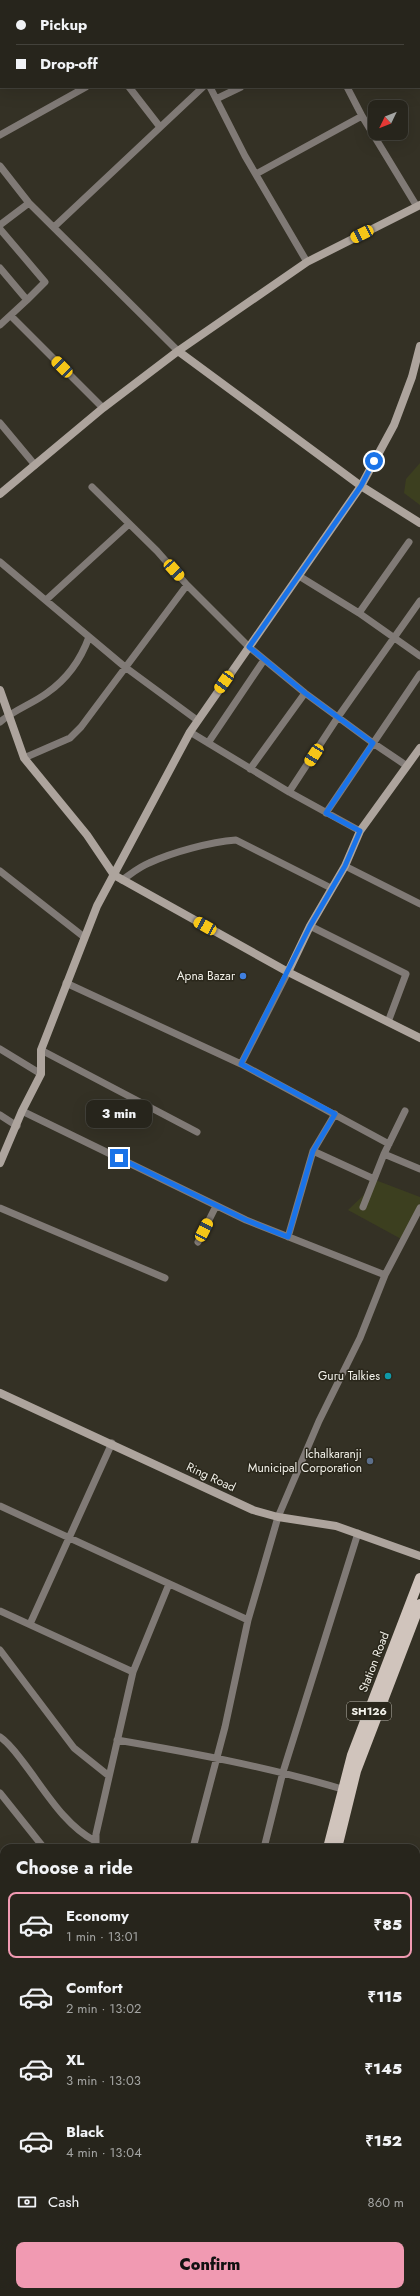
<!DOCTYPE html>
<meta charset="utf-8">
<style>
body{margin:0;font-family:Jost,sans-serif;background:#333129;color:#f1f3f6;height:100vh;display:flex;flex-direction:column;font-size:15px;white-space:nowrap}
*{box-sizing:border-box;margin:0}
p{font-size:13px;color:#a4a5a3}
.icon{flex:none;width:22px;height:22px;fill:none;stroke:currentColor;stroke-width:2;stroke-linecap:round;stroke-linejoin:round}
.map{position:relative;flex:1;overflow:hidden}
.drawer{position:absolute;left:0px;top:1844px;width:420px;height:452px;display:flex;flex-direction:column;background:#27251c;border-radius:12px 12px 0 0;box-shadow:0 4px 16px #0002,0 0 0 1px #43423b}
.drawer>*{flex:none}
.banner{position:absolute;left:0px;top:0px;width:420px;height:88px;box-shadow:0 4px 16px #0002,0 0 0 1px #43423b;display:grid;align-content:center;height:88px;padding:0 16px;background:#27251c}
.needle{width:26px;rotate:227deg}
.controls{position:absolute;left:368px;top:100px;display:grid;gap:8px}
.controls a{display:grid;place-items:center;width:40px;height:40px;border-radius:8px;background:#27251c;box-shadow:0 4px 16px #0002,0 0 0 1px #43423b;font-size:20px}
.end{position:absolute;width:18px;height:18px;margin:-9px;border:5px solid #1a73e8;background:#fff;box-shadow:0 0 0 2px #fff}
.from{border-radius:50%}
.bubble{position:absolute;height:28px;border-radius:8px;background:#27251c;box-shadow:0 4px 16px #0002,0 0 0 1px #43423b;font-size:13px;font-weight:800;line-height:28px;text-align:center}
.car{position:absolute;width:12px;height:24px;margin:-12px -6px;border-radius:5px;box-shadow:0 0 3px 1px #0007;background:linear-gradient(#f5c518 24%,#345 0 40%,#f5c518 0 76%,#345 0 86%,#f5c518 0)}
.banner b{display:flex;align-items:center;gap:14px;height:38px;font-size:15px}
.banner b+b{border-top:1px solid #43423b}
.banner i{width:10px;height:10px;background:#f1f3f6}
ul{padding:0;list-style:none}
li{display:flex;align-items:center;gap:12px;height:66px;margin:0 8px 6px;padding:0 8px;border:2px solid transparent;border-radius:8px}
li div{flex:1}
li b{display:block;font-size:15px}
li em{font-style:normal;font-weight:800}
li.selected{border-color:#f19ab2}
li>.icon{width:36px;height:36px;stroke-width:1.5}
h2{padding:0 16px;font-size:18px;line-height:48px}
.pay{display:flex;align-items:center;gap:10px;height:44px;padding:0 16px;font-size:15px}
.pay p{margin-inline-start:auto}
.action{display:flex;gap:8px;margin-top:auto;padding:8px 16px}
.action a{flex:1;height:46px;border-radius:8px;background:#f19ab2;color:#111;font-size:16px;font-weight:800;line-height:46px;text-align:center}
.map>svg:first-child{display:block}
</style>
<div class="map">
<svg width="420" height="2296" viewBox="0 0 420 2296">
<rect width="100%" height="100%" fill="#343125"/>
<path fill="#3c3f1f" d="M 420,463 L 420,505 L 404,493 L 406,479 Z
M 370,1178 L 420,1197 L 420,1208 L 403,1240 L 348,1210 L 367,1192 Z"/>
<g fill="none" stroke-linecap="round" stroke-linejoin="round">
<path stroke="#807a76" stroke-width="7" d="M 14,0 L 14,1
M 158,0 L 158,1
M 300,0 L 300,1
M 28,1 L 30,0
M 229,1 L 231,0
M 0,16 L 1,15
M 129,87 L 160,127
M 210,87 L 245,156 L 307,262
M 347,87 L 362,116 L 416,205
M 216,99 L 241,87
M 0,135 L 86,87
M 0,166 L 29,203 L 178,351
M 256,174 L 362,116
M 0,225 L 29,203
M 54,227 L 203,87
M 0,229 L 45,282 L 27,300
M 0,268 L 27,300 L 0,325
M 11,316 L 103,408
M 0,423 L 35,465
M 92,487 L 157,551 L 187,585
M 0,562 L 125,667 L 197,720
M 299,576 L 359,613 L 420,656
M 46,600 L 129,524
M 359,613 L 409,542
M 305,693 L 373,743 L 407,766
M 0,722 C 14,710 32,704 47,693 C 67,679 81,659 89,637
M 190,732 L 289,792 L 360,831
M 208,743 L 264,660
M 24,758 L 70,738 L 81,727 L 187,585 L 249,647 L 305,693 L 250,769
M 289,792 L 338,717 L 420,601
M 326,813 L 420,674
M 345,866 L 420,904
M 0,871 L 84,937
M 122,880 C 131,874 139,867 149,863 C 173,852 210,842 236,840 L 331,888
M 310,926 L 406,974 L 388,1022
M 66,983 L 241,1064 L 389,1144
M 0,1049 L 41,1074
M 41,1050 L 197,1132
M 241,1064 L 288,972
M 22,1111 L 246,1220 L 385,1275
M 0,1115 L 17,1126
M 313,1151 L 374,1179
M 384,1154 L 420,1169
M 363,1207 L 384,1154 L 405,1111
M 0,1208 L 165,1278
M 288,1237 L 313,1151 L 335,1114
M 198,1242 L 216,1206
M 0,1506 L 248,1620
M 0,1611 L 133,1672 L 96,1834 L 96,1848
M 30,1624 L 112,1443
M 0,1650 L 74,1748 L 109,1776
M 133,1672 L 169,1584
M 0,1737 C 9,1743 16,1753 23,1762 C 44,1789 64,1825 95,1841
M 117,1740 C 193,1753 268,1767 342,1789
M 0,1793 L 44,1848
M 193,1848 L 225,1727 L 248,1620 L 278,1517 L 319,1421 L 360,1338 L 385,1275 L 420,1208
M 264,1848 L 283,1772 L 358,1533
M 416,1874 L 420,1869
M 0,1961 L 4,1966
M 416,1998 L 420,1986
M 0,2115 L 4,2120
M 46,2292 L 49,2296
M 134,2292 L 137,2296
M 281,2292 L 285,2296
M 406,2292 L 410,2296
M 164,2296 L 165,2292"/>
<path stroke="#ada49d" stroke-width="8" d="M 415,0 L 415,1
M 419,8 L 420,10
M 178,351 L 361,486 L 420,523
M 0,494 L 103,408 L 178,351 L 307,262 L 420,205
M 0,690 L 24,758 L 87,835 L 114,875 L 288,972 L 420,1038
M 288,972 L 310,926 L 345,866 L 360,831 L 420,748
M 0,1163 L 22,1111 L 41,1074 L 41,1050 L 97,906 L 190,732 L 361,486 L 394,425 L 412,377 L 420,346
M 0,1393 L 253,1510 L 278,1517 L 336,1526 L 420,1556
M 416,2133 L 420,2138"/>
<path stroke="#d0c4bc" stroke-width="10" d="M 328,1848 L 352,1755 L 420,1578
M 337,1848 L 356,1771 L 420,1604
M 226,2296 L 227,2292
M 235,2296 L 236,2292"/>
</g>
<g fill="none" stroke-linecap="round" stroke-linejoin="round">
<path stroke="#1a73e8" stroke-width="5" d="M 119,1158 L 246,1220 L 288,1237 L 313,1151 L 335,1114 L 241,1064 L 310,926 L 345,866 L 360,831 L 326,813 L 373,743 L 305,693 L 249,647 L 361,486 L 374,461"/>
</g>
<circle fill="#3f7fe0" stroke="#2a271b" stroke-width="1.5" cx="243" cy="976" r="4"/>
<circle fill="#0f9aa8" stroke="#2a271b" stroke-width="1.5" cx="388" cy="1376" r="4"/>
<circle fill="#5c6f8a" stroke="#2a271b" stroke-width="1.5" cx="370" cy="1461" r="4"/>
<g text-anchor="middle" stroke-width="3" stroke-linejoin="round" paint-order="stroke">
<rect fill="#2a271b" stroke="#b6b4ab" stroke-width="1" x="347" y="1702" width="44" height="18" rx="3"/>
<g font-size="11" font-weight="bold" fill="#f2f1e9">
<text x="369" y="1715">SH126</text>
</g>
<g font-size="12" fill="#f2f1e9" stroke="#2a271b" text-anchor="end">
<text x="235" y="980">Apna Bazar</text>
<text x="380" y="1380">Guru Talkies</text>
<text x="362" y="1458">Ichalkaranji<tspan x="362" dy="14">Municipal Corporation</tspan></text>
</g>
<g font-size="12" fill="#f2f1e9" stroke="#2a271b">
<text transform="translate(211 1477) rotate(25)" y="4">Ring Road</text>
<text transform="translate(374 1662) rotate(-69)" y="4">Station Road</text>
</g>
</g>
</svg>
<div class="controls">
<a><svg class="needle" viewBox="-14 -14 28 28"><path d="M0-13l5 13h-10z" fill="#e53935"/><path d="M0 13l5-13h-10z" fill="#a4a5a3"/></svg></a>
</div>
<i class="end from" style="left:374px;top:461px"></i>
<i class="end" style="left:119px;top:1158px"></i>
<div class="bubble" style="left:86px;top:1100px;width:66px">3 min</div>
<i class="car" style="left:362px;top:234px;rotate:243deg"></i>
<i class="car" style="left:62px;top:367px;rotate:315deg"></i>
<i class="car" style="left:174px;top:570px;rotate:138deg"></i>
<i class="car" style="left:224px;top:682px;rotate:215deg"></i>
<i class="car" style="left:314px;top:755px;rotate:213deg"></i>
<i class="car" style="left:205px;top:926px;rotate:299deg"></i>
<i class="car" style="left:204px;top:1230px;rotate:27deg"></i>
<div class="banner">
<b><i class="from"></i>Pickup</b>
<b><i></i>Drop-off</b>
</div>
<section class="drawer">
<h2>Choose a ride</h2>
<ul>
<li class="selected"><svg class="icon" aria-label="car" viewBox="0 0 24 24"><path d="M5 17H2v-5l4-1 3-4h7l3 4 3 1v5h-3M9 17h6M6 11h13"/><circle cx="7" cy="17" r="2"/><circle cx="17" cy="17" r="2"/></svg><div><b>Economy</b><p>1 min · 13:01</p></div><em>₹85</em></li>
<li><svg class="icon" aria-label="car" viewBox="0 0 24 24"><path d="M5 17H2v-5l4-1 3-4h7l3 4 3 1v5h-3M9 17h6M6 11h13"/><circle cx="7" cy="17" r="2"/><circle cx="17" cy="17" r="2"/></svg><div><b>Comfort</b><p>2 min · 13:02</p></div><em>₹115</em></li>
<li><svg class="icon" aria-label="car" viewBox="0 0 24 24"><path d="M5 17H2v-5l4-1 3-4h7l3 4 3 1v5h-3M9 17h6M6 11h13"/><circle cx="7" cy="17" r="2"/><circle cx="17" cy="17" r="2"/></svg><div><b>XL</b><p>3 min · 13:03</p></div><em>₹145</em></li>
<li><svg class="icon" aria-label="car" viewBox="0 0 24 24"><path d="M5 17H2v-5l4-1 3-4h7l3 4 3 1v5h-3M9 17h6M6 11h13"/><circle cx="7" cy="17" r="2"/><circle cx="17" cy="17" r="2"/></svg><div><b>Black</b><p>4 min · 13:04</p></div><em>₹152</em></li>
</ul>
<div class="pay"><svg class="icon" aria-label="cash" viewBox="0 0 24 24"><path d="M3 7h18v10H3z"/><circle cx="12" cy="12" r="2"/></svg>Cash<p>860 m</p></div>
<div class="action"><a>Confirm</a></div>
</section>
</div>
